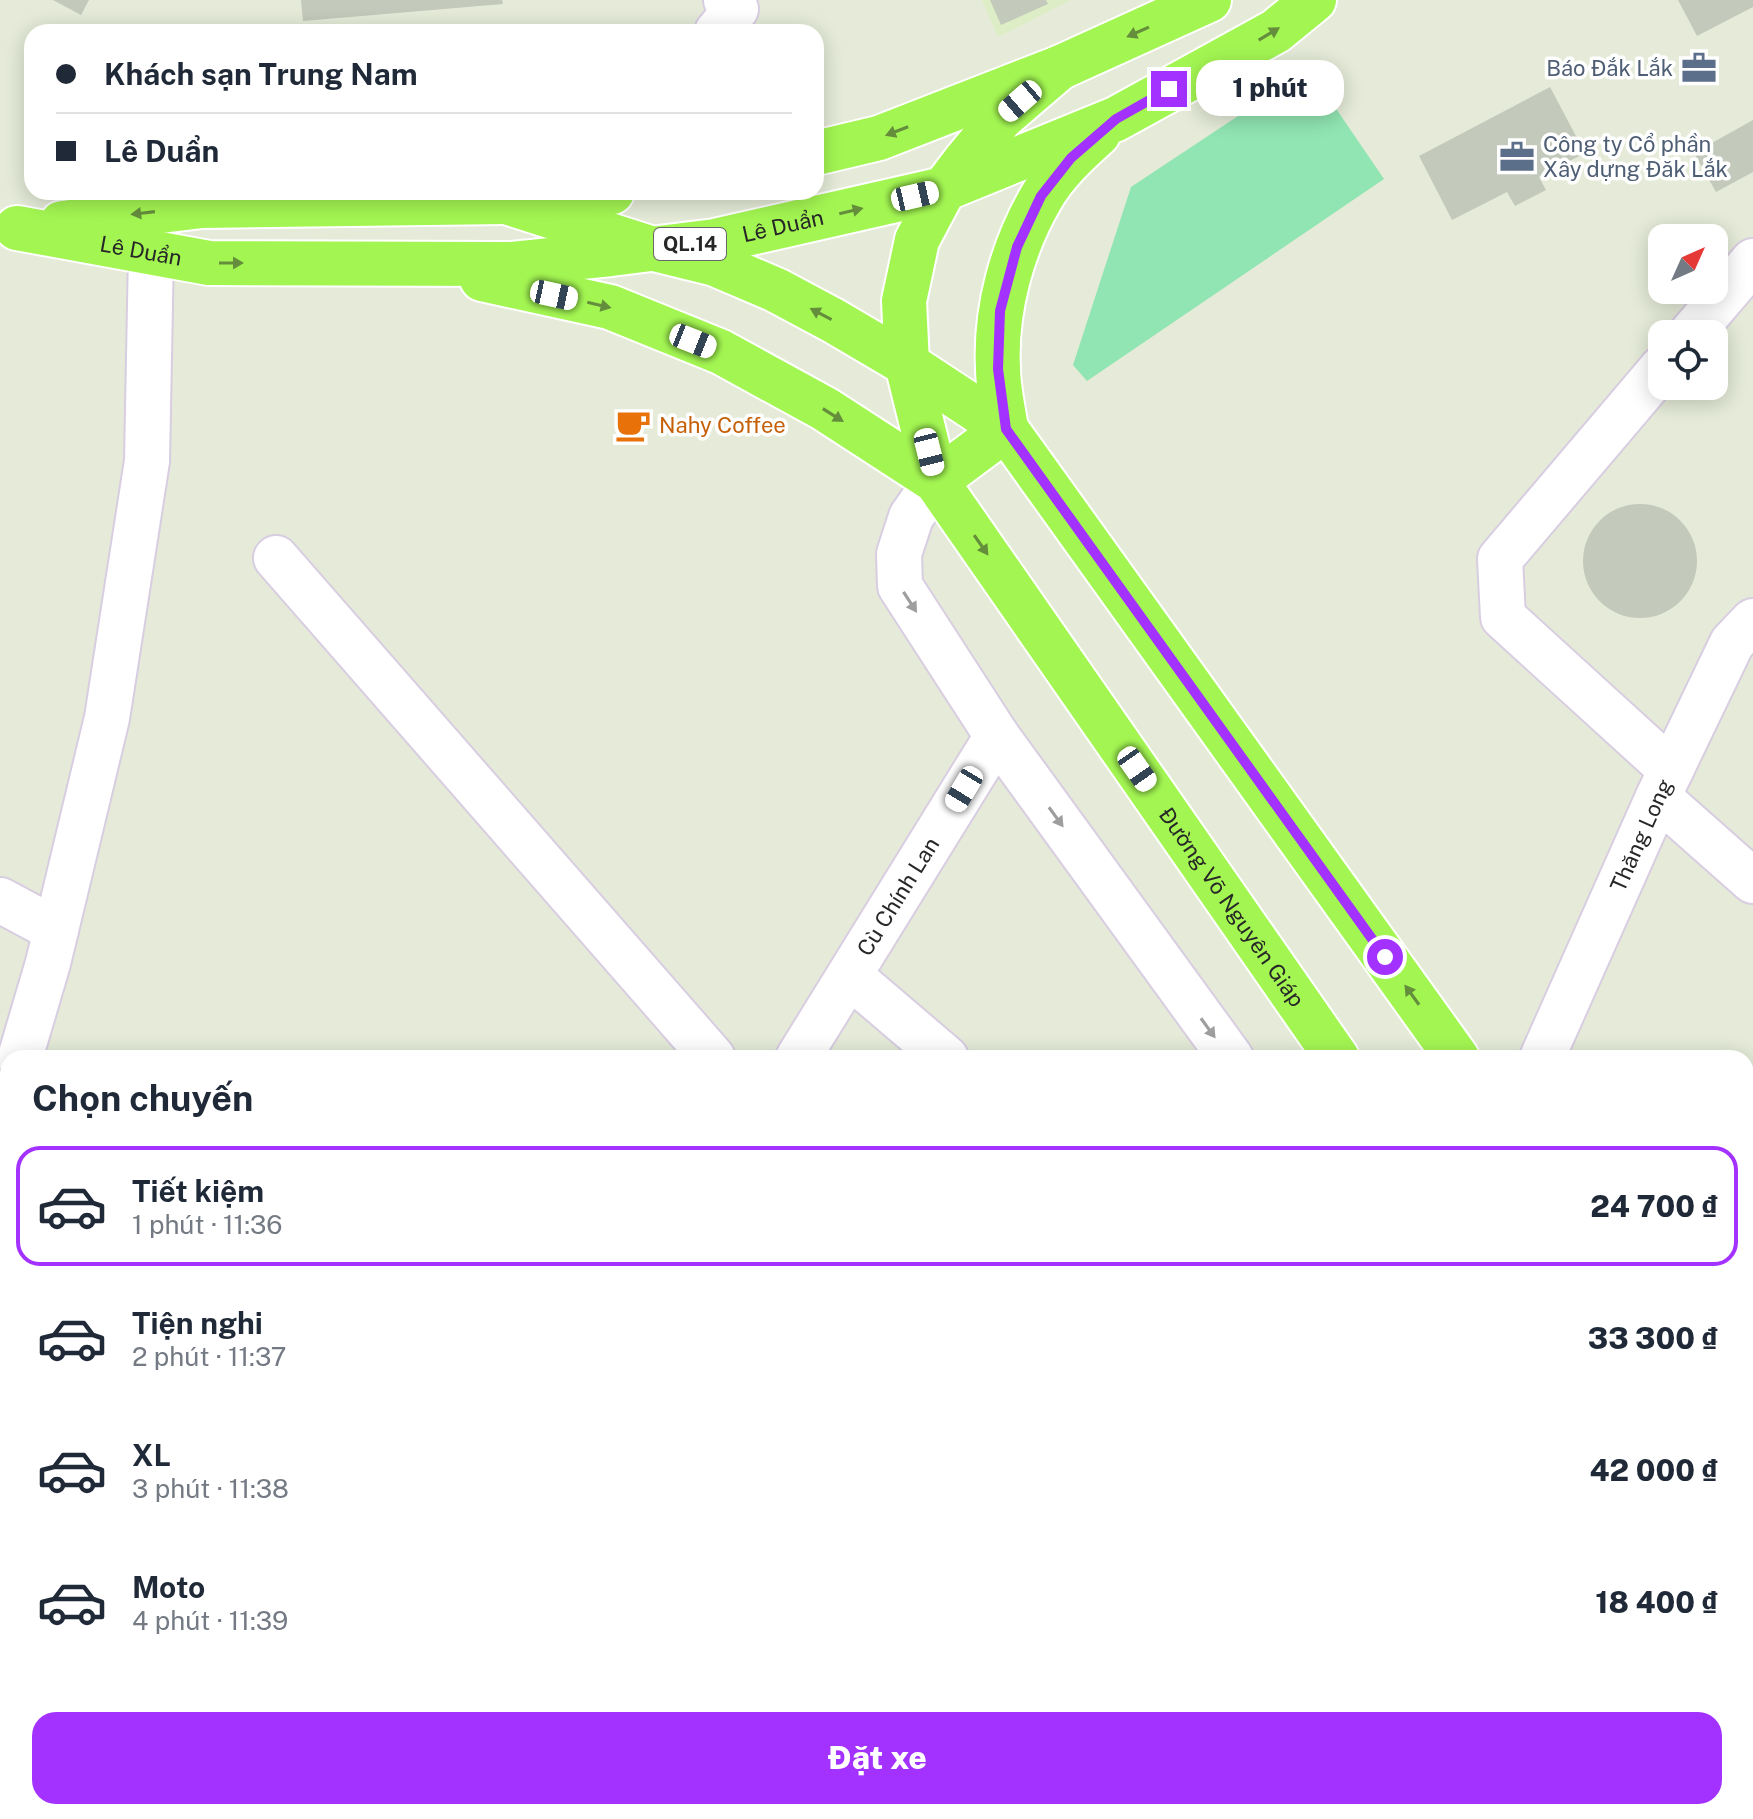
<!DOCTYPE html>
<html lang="vi">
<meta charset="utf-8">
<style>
body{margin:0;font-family:"Public Sans",sans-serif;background:#f6f6f7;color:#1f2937;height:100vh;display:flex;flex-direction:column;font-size:30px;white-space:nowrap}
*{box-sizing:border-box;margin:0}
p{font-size:26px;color:#747a83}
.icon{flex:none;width:44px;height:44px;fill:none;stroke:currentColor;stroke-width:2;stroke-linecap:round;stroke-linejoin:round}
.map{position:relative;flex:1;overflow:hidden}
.panel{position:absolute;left:0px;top:1050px;width:1754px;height:770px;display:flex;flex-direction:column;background:#fff;border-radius:24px 24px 0 0;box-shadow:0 4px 20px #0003}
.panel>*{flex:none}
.top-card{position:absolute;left:24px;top:24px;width:800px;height:176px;border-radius:24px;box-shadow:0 4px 20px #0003;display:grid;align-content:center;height:176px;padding:0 32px;background:#fff}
.needle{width:52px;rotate:45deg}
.controls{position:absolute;left:1648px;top:224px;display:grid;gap:16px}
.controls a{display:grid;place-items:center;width:80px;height:80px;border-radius:16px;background:#fff;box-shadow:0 4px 20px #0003;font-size:40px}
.end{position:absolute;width:36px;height:36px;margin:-18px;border:10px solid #a331ff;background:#fff;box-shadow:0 0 0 4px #fff}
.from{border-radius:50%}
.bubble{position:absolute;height:56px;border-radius:24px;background:#fff;box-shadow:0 4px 20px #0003;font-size:26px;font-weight:800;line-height:56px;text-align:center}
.car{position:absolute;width:24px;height:48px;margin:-24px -12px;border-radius:10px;box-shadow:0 0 6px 2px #0007;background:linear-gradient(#fff 24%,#345 0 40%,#fff 0 76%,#345 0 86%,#fff 0)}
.top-card b{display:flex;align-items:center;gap:28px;height:76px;font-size:30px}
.top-card b+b{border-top:2px solid #e0e1e3}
.top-card i{width:20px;height:20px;background:#1f2937}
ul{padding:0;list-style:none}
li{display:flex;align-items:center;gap:24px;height:120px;margin:0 16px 12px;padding:0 16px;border:4px solid transparent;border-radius:24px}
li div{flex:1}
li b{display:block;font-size:30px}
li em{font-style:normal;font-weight:800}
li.active{border-color:#a331ff}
li>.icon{width:72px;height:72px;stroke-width:1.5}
h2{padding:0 32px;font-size:36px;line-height:96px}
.button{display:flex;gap:16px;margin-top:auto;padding:16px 32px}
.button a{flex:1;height:92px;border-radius:24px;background:#a331ff;color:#fff;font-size:32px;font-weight:800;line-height:92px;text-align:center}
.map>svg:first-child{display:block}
</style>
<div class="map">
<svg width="1753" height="1819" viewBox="0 0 1753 1819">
<rect width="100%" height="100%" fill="#e5ebd8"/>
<path fill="#ddeec6" d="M 982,0 L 1071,0 L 998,37 Z"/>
<path fill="#91e5b2" d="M 1309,69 L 1384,179 L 1087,381 L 1073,365 L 1131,187 Z"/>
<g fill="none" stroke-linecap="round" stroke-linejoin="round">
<path stroke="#6665f3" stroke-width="10" d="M 0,1751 L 8,1752
M 227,1812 L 228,1819"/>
</g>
<path fill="#c3c9bb" d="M 53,0 L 89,0 L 81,15 Z
M 301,0 L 502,0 L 503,4 L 303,21 Z
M 990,0 L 1046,0 L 1048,4 L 1001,25 Z
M 1678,0 L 1753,0 L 1753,7 L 1697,36 Z
M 1550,87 L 1585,153 L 1539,177 L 1546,190 L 1515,206 L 1507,192 L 1452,220 L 1419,156 Z
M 1753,120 L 1753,172 L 1716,192 L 1694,153 Z
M1583 561a57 57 0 1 1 114 0a57 57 0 1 1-114 0Z"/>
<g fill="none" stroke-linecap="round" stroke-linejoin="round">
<g stroke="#d8cde1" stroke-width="48">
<g id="minor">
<path d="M 717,32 L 736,9 L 726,0"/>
<path d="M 1691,334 L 1753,261"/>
<path d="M 1662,368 L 1500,559 L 1503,617 L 1671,770"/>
<path d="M 936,481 L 911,517 L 899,554 L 900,586 L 997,736 L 1231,1058"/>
<path d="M 276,558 L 713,1058"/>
<path d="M 1658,797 L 1753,881"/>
<path d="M 0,900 L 56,930"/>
<path d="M 850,976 L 946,1058"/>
<path d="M 20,1058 L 48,963 L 107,718 L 147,461 L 151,252"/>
<path id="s1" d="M 798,1058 L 997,736"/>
<path id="s2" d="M 1542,1058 L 1658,797 L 1732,643 L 1753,621"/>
<path d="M 623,1812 L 633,1819"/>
<path d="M 1016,1812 L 1026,1819"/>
<path d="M 1107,1819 L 1110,1812"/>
</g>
</g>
<g stroke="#fff" stroke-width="48">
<g id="major">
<path id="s3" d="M 1059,68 L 1001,118 L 966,160 L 944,189 L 917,240 L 904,301 L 907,364 L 936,481 L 1337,1058"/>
<path d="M 816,153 L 879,138 L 1059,68 L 1209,0"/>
<path d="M 506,202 L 650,248 L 715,264 L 776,290 L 834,321 L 907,364 L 1006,429 L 1457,1058"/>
<path d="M 62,223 L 202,206 L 506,202 L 612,192"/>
<path id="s4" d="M 17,228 L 209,263 L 512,264 L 611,254 L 715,241 L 944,189 L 1116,119 L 1276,31 L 1314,0"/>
<path d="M 482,279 L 610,307 L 721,352 L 825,409 L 936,481"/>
<path d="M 1006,429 C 1003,409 998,388 998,368 C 995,310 1012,248 1041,198 C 1055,173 1077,153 1098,134"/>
<path d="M 936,481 L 1006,429"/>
<path d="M 1746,1315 L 1753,1318"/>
<path d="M 1746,1522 L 1753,1519"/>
<path d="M 1746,1615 L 1753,1623"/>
</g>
</g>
<use href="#minor" stroke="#fff" stroke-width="44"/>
<use href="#major" stroke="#a3f652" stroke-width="44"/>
</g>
<defs><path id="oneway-solid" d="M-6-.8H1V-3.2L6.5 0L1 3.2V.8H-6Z" transform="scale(2)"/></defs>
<g fill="#658e3c">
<use href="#oneway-solid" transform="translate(1138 32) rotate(156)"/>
<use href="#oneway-solid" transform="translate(1269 34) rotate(-31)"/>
<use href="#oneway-solid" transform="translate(897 131) rotate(159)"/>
<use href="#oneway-solid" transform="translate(851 211) rotate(-13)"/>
<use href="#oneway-solid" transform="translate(143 213) rotate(173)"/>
<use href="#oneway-solid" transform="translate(231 263)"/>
<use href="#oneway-solid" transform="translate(599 305) rotate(13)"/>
<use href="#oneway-solid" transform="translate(821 314) rotate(-152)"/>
<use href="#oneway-solid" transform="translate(833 415) rotate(32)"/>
<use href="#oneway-solid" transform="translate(981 545) rotate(55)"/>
<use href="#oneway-solid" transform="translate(1412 995) rotate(-126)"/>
</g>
<g fill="#9e9e9e">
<use href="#oneway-solid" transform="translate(910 602) rotate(57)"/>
<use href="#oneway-solid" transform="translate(1056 817) rotate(54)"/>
<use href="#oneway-solid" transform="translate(1208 1028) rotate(54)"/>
</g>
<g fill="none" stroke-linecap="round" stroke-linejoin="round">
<path stroke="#a331ff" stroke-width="10" d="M 1169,89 L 1116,119 L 1071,158 L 1041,196 L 1017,247 L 1000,311 L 998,369 L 1006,429 L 1385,957"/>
</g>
<defs>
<g id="office-bare" transform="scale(2.76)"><path d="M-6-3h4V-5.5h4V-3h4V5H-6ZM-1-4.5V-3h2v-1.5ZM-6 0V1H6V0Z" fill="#5c6f8a" stroke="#fff" stroke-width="2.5" paint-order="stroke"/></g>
<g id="cafe-bare" transform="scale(2.76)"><path d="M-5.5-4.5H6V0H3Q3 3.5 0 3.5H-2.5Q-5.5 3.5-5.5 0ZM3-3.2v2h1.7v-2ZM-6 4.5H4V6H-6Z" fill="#e8710a" stroke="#fff" stroke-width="2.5" paint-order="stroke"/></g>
</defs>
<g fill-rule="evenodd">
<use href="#office-bare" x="1699" y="68"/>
<use href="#office-bare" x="1517" y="157"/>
<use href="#cafe-bare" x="633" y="425"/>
</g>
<g text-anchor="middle" stroke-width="7" stroke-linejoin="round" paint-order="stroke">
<rect fill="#fff" stroke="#686868" stroke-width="2" x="654" y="228" width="72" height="32" rx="6"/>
<g font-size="20" font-weight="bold" fill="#272727">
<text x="690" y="251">QL.14</text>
</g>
<g font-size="22" fill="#4e5e75" stroke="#fff" text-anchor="end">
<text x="1673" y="76">Báo Đắk Lắk</text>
<text x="1543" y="152" text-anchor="start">Công ty Cổ phần<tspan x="1543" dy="25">Xây dựng Đăk Lắk</tspan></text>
</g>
<g font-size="22" fill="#272727" stroke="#fff">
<text dy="8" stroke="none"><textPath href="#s4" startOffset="772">Lê Duẩn</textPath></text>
<text dy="8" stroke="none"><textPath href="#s4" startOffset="126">Lê Duẩn</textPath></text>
<text dy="8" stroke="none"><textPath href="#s2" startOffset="244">Thăng Long</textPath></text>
<text dy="8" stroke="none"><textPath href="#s1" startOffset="190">Cù Chính Lan</textPath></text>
<text dy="8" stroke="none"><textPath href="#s3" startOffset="990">Đường Võ Nguyên Giáp</textPath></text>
</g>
<g font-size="22" fill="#c56008" stroke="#fff" text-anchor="start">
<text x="659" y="433">Nahy Coffee</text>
</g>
</g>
</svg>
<div class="controls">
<a><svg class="needle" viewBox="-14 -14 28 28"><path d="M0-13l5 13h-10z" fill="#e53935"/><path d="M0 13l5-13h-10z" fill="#747a83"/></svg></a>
<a><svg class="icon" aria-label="locate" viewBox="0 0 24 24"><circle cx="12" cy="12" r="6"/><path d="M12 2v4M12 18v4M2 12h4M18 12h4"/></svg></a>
</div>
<i class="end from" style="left:1385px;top:957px"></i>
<i class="end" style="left:1169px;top:89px"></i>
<div class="bubble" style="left:1196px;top:60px;width:148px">1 phút</div>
<i class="car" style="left:1020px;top:101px;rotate:229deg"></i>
<i class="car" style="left:915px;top:196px;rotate:77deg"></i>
<i class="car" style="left:554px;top:295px;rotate:102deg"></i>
<i class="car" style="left:693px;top:341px;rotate:112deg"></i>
<i class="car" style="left:929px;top:452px;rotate:166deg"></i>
<i class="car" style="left:1137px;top:769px;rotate:145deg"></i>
<i class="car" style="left:964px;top:789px;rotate:211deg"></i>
<div class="top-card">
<b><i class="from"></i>Khách sạn Trung Nam</b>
<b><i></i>Lê Duẩn</b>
</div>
<section class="panel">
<h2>Chọn chuyến</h2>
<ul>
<li class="active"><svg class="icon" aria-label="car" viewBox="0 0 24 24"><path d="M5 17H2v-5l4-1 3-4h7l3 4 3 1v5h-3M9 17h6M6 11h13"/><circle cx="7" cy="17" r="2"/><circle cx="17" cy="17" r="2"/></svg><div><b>Tiết kiệm</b><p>1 phút · 11:36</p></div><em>24 700 ₫</em></li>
<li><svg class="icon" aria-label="car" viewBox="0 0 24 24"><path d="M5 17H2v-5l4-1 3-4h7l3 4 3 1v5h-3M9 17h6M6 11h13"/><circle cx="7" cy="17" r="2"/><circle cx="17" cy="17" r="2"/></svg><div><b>Tiện nghi</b><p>2 phút · 11:37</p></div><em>33 300 ₫</em></li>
<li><svg class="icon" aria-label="car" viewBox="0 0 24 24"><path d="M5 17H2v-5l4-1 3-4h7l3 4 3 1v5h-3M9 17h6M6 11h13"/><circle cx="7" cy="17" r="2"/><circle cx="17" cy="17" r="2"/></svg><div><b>XL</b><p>3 phút · 11:38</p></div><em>42 000 ₫</em></li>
<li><svg class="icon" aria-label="car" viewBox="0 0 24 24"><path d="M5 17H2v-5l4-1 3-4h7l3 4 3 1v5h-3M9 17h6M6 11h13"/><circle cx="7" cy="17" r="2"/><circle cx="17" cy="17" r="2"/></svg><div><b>Moto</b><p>4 phút · 11:39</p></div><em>18 400 ₫</em></li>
</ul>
<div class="button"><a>Đặt xe</a></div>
</section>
</div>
